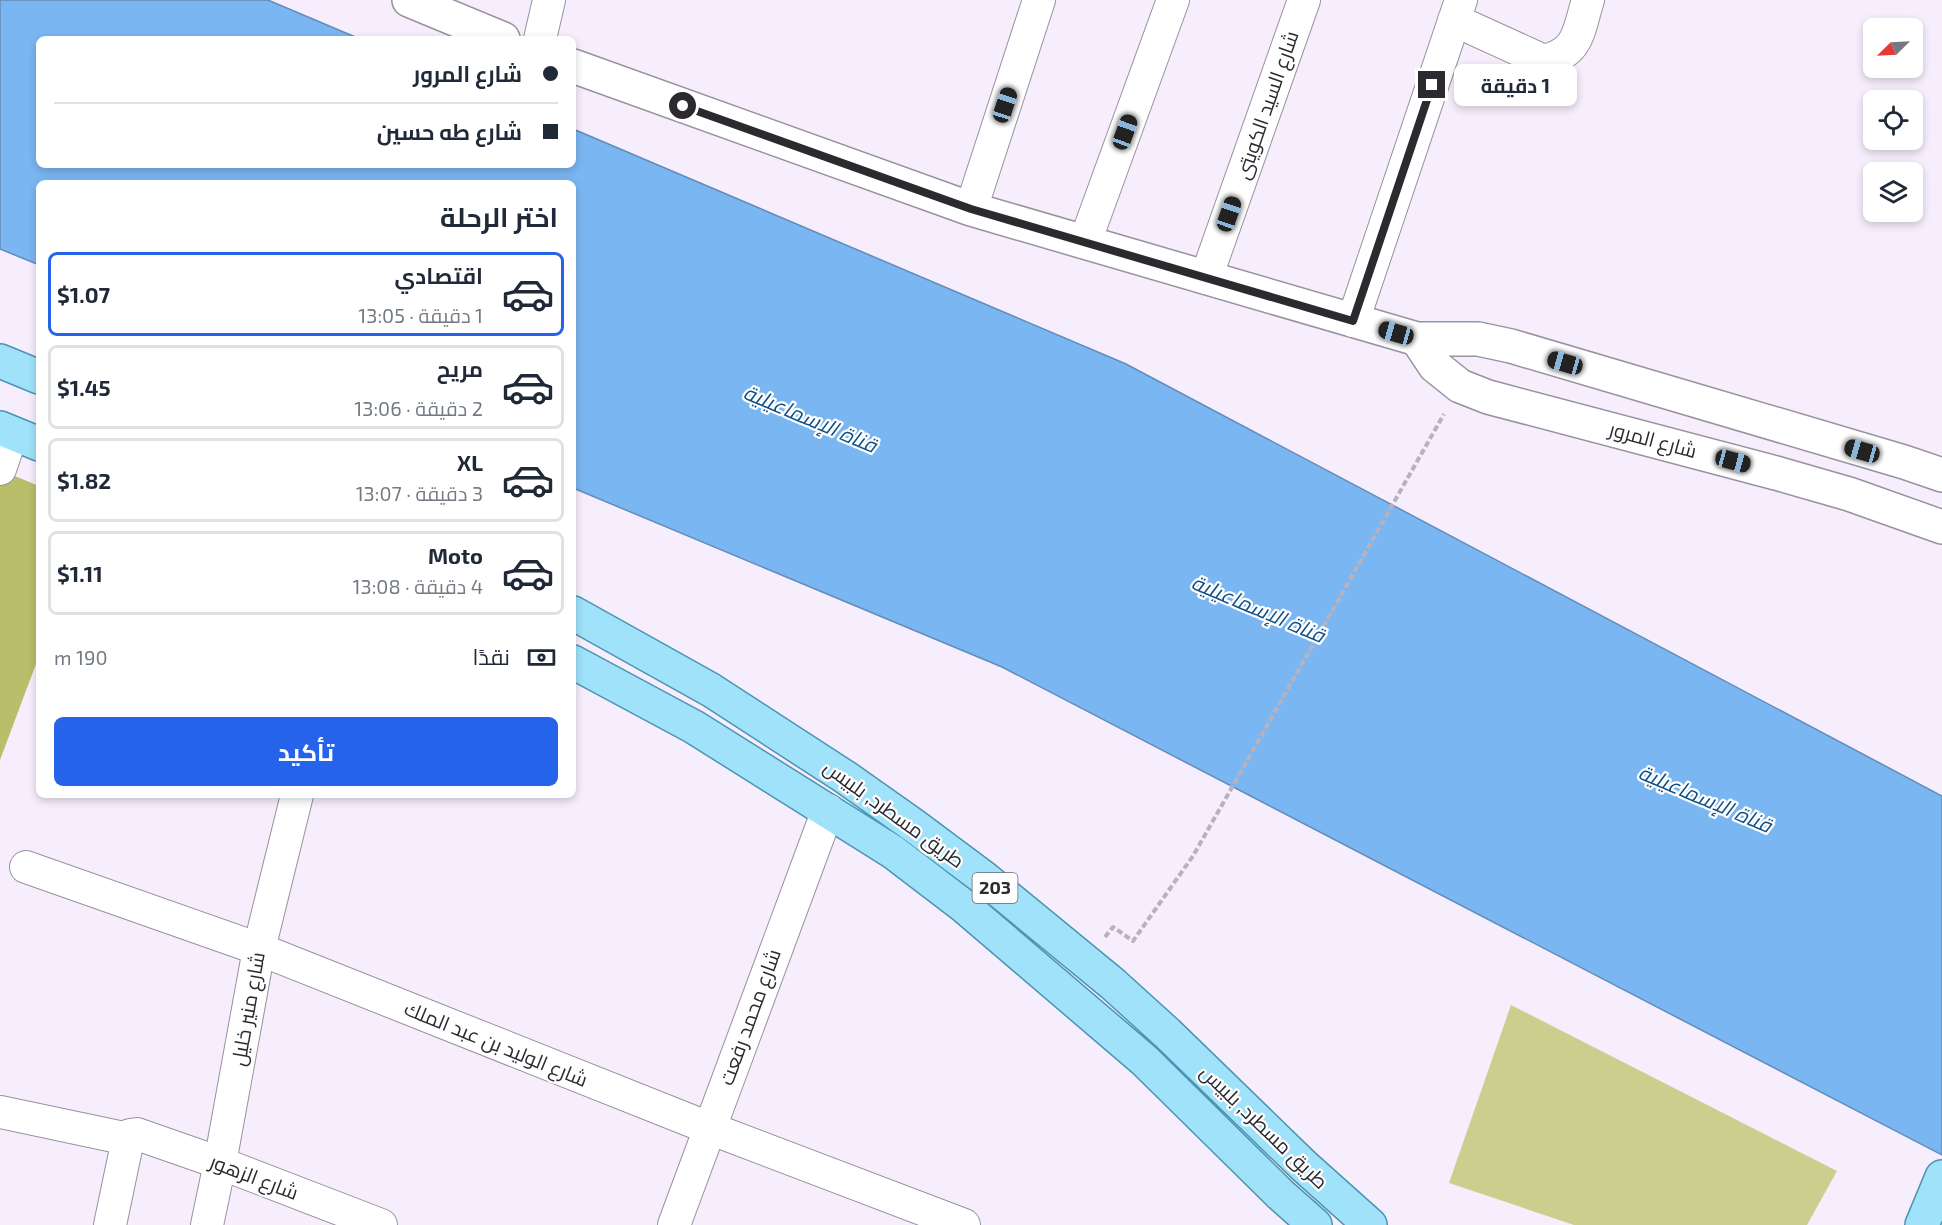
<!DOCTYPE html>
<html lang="ar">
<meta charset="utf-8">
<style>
body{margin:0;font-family:"Exo 2",Cairo,sans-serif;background:#f2f2f3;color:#1f2937;direction:rtl;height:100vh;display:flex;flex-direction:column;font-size:22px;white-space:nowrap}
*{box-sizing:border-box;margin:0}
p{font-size:20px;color:#747a83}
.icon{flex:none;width:33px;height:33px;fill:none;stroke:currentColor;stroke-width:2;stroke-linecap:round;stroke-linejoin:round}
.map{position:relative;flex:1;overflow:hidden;direction:ltr}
.drawer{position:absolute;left:36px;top:180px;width:540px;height:618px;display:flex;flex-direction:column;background:#fff;border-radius:9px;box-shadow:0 3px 9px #0003;direction:rtl}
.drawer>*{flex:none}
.banner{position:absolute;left:36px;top:36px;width:540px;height:132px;border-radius:9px;box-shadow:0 3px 9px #0003;direction:rtl;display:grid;align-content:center;height:132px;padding:0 18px;background:#fff}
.needle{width:39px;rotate:246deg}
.tools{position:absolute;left:1863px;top:18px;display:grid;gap:12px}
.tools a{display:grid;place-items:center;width:60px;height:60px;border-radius:9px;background:#fff;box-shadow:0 3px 9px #0003;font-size:30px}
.end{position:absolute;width:27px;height:27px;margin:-14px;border:8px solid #2c292f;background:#fff;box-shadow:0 0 0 3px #fff}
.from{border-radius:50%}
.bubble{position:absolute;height:42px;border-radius:9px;background:#fff;box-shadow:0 3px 9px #0003;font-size:20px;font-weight:700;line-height:42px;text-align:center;direction:rtl}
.car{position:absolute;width:18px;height:36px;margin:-18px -9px;border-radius:8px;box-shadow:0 0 4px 2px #0007;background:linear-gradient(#222 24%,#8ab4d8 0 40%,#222 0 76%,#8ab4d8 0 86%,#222 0)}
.banner b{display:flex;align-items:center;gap:21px;height:57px;font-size:22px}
.banner b+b{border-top:2px solid #e0e1e3}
.banner i{width:15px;height:15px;background:#1f2937}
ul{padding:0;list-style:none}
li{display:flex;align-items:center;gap:18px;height:84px;margin:0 12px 9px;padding:0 6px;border:3px solid #e0e1e3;border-radius:9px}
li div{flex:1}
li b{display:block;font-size:22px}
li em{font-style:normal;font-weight:700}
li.active{border-color:#2563eb}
li>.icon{width:54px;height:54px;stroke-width:1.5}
h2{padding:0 18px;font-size:27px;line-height:72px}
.pay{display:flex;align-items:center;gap:15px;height:66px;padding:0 18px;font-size:22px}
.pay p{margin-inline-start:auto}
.action{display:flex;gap:12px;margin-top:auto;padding:12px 18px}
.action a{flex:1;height:69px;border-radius:9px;background:#2563eb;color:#fff;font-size:24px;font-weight:700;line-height:69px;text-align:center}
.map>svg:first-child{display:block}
</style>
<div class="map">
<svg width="1942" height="1225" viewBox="0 0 1942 1225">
<rect width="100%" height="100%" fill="#f6edfd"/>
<path fill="#cacf8d" d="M 1511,1005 L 1837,1171 L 1807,1225 L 1574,1225 L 1449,1183 Z"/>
<path fill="#b9be6a" d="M 0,470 L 39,486 L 39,656 L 0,760 Z"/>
<path fill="#7ab6f2" stroke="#638cb8" stroke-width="1.5" d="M 0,0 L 268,0 L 360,39 L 39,39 L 39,165 L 573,165 L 573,129 L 1126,364 L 1942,796 L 1942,1155 L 1002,667 L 573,488 L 573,183 L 39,183 L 39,265 L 0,249 Z"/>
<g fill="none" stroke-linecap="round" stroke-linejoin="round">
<g stroke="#99919f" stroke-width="34">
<path id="street" d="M 1454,20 L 1544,61 C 1580,52 1578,31 1588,0
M 540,39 L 549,0
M 971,209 L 1039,0
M 1085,242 L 1173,0
M 1206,278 L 1304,0
M 1353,321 L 1461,0
M 0,469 L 12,434
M 26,867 L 259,949 L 709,1128 L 964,1225
M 0,1112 L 128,1139
M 128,1139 L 130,1135 L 137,1134 L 220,1163 L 381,1225
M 110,1225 L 128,1139
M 207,1225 L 220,1163 L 259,949 L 297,795
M 674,1225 L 828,810"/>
</g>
<g stroke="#99919f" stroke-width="36">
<path id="secondary" d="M 409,0 L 503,39
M 573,66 L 971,209 L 1417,339 L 1478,339 L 1511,346 L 1904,462 L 1942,475
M 1417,339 L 1435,366 L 1460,386 L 1488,397 L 1776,473 L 1849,494 L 1942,527"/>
</g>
<g stroke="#4d94b0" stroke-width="36">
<path id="primary" d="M 0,361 L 39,377
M 0,428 L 39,444
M 573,613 L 711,690 L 845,777 L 913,825 L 984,878 L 1113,984 L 1167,1033 L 1304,1166 L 1370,1225
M 573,662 L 694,727 L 893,852 L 965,907 L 1144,1060 L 1281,1195 L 1315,1225
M 1922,1225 L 1942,1177"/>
</g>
<path stroke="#b8b1be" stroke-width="4" stroke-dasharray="6 3" stroke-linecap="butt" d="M 1105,937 L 1113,927 L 1133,941 L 1193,856 L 1444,414"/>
<use href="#street" stroke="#fff" stroke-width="32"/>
<use href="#secondary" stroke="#fff" stroke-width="33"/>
<use href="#primary" stroke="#9fe2fa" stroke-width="33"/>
</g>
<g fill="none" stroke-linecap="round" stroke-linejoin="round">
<path stroke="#2c292f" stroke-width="8" d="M 683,106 L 971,209 L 1353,321 L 1432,85"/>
</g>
<g text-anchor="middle" stroke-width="4.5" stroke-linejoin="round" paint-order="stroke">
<rect fill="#fefefe" stroke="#6b696d" stroke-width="1.5" x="972.5" y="873" width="45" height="30" rx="4.5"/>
<g font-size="18" font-weight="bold" fill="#2c292f">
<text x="995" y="894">203</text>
</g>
<g font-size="20" fill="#2c292f" stroke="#fefefe">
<text transform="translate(1267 105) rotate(-71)" y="7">شارع السيد الكويتى</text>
<text transform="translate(1653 440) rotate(15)" y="7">شارع المرور</text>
<text transform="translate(894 814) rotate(36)" y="7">طريق مسطرد, بلبيس</text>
<text transform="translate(248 1009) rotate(-80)" y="7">شارع منير خليل</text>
<text transform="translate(750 1017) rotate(-70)" y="7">شارع محمد رفعت</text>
<text transform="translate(496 1044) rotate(22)" y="7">شارع الوليد بن عبد الملك</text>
<text transform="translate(1264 1127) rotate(44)" y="7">طريق مسطرد, بلبيس</text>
<text transform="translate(254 1177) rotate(21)" y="7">شارع الزهور</text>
</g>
<g font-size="21" font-style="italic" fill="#0e4f86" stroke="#fefefe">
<text transform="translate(810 419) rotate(23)" y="7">قناة الإسماعيلية</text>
<text transform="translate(1258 609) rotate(23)" y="7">قناة الإسماعيلية</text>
<text transform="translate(1705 799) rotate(23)" y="7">قناة الإسماعيلية</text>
</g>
</g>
</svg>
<div class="tools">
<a><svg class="needle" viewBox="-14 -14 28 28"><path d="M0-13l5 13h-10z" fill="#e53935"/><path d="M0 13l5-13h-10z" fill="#747a83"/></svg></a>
<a><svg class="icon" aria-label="locate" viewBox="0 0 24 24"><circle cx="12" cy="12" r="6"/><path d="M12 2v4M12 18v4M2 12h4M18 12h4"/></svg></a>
<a><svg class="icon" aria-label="layers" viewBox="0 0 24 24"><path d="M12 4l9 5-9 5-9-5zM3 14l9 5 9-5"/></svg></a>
</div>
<i class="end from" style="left:683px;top:106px"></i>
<i class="end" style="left:1432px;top:85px"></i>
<div class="bubble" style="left:1454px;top:64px;width:123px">1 دقيقة</div>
<i class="car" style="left:1005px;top:105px;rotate:18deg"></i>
<i class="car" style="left:1125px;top:132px;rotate:20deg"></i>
<i class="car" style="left:1229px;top:214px;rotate:19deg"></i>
<i class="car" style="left:1396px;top:333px;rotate:286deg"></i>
<i class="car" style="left:1565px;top:363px;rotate:286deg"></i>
<i class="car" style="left:1862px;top:451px;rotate:286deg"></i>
<i class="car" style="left:1733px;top:461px;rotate:105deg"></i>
<div class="banner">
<b><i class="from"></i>شارع المرور</b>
<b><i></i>شارع طه حسين</b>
</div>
<section class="drawer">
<h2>اختر الرحلة</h2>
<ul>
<li class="active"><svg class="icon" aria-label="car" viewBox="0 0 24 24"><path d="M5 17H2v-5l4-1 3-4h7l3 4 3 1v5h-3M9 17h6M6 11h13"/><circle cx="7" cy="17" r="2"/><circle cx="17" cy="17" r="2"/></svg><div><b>اقتصادي</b><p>1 دقيقة · 13:05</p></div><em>$1.07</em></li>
<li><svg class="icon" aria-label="car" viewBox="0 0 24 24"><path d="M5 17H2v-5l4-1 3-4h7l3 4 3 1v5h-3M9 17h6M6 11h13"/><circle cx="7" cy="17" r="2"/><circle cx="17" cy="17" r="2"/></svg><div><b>مريح</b><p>2 دقيقة · 13:06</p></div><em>$1.45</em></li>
<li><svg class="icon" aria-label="car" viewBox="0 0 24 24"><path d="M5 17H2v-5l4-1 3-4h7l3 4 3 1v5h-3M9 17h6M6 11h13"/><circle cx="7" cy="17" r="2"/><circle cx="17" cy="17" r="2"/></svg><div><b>XL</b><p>3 دقيقة · 13:07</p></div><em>$1.82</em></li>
<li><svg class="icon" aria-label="car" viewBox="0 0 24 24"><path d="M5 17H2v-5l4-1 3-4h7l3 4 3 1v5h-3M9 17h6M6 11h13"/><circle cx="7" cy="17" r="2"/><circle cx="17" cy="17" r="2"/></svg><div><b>Moto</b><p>4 دقيقة · 13:08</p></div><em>$1.11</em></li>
</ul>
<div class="pay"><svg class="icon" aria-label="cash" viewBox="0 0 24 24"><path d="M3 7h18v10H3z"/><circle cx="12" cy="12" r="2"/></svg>نقدًا<p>190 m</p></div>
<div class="action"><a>تأكيد</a></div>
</section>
</div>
